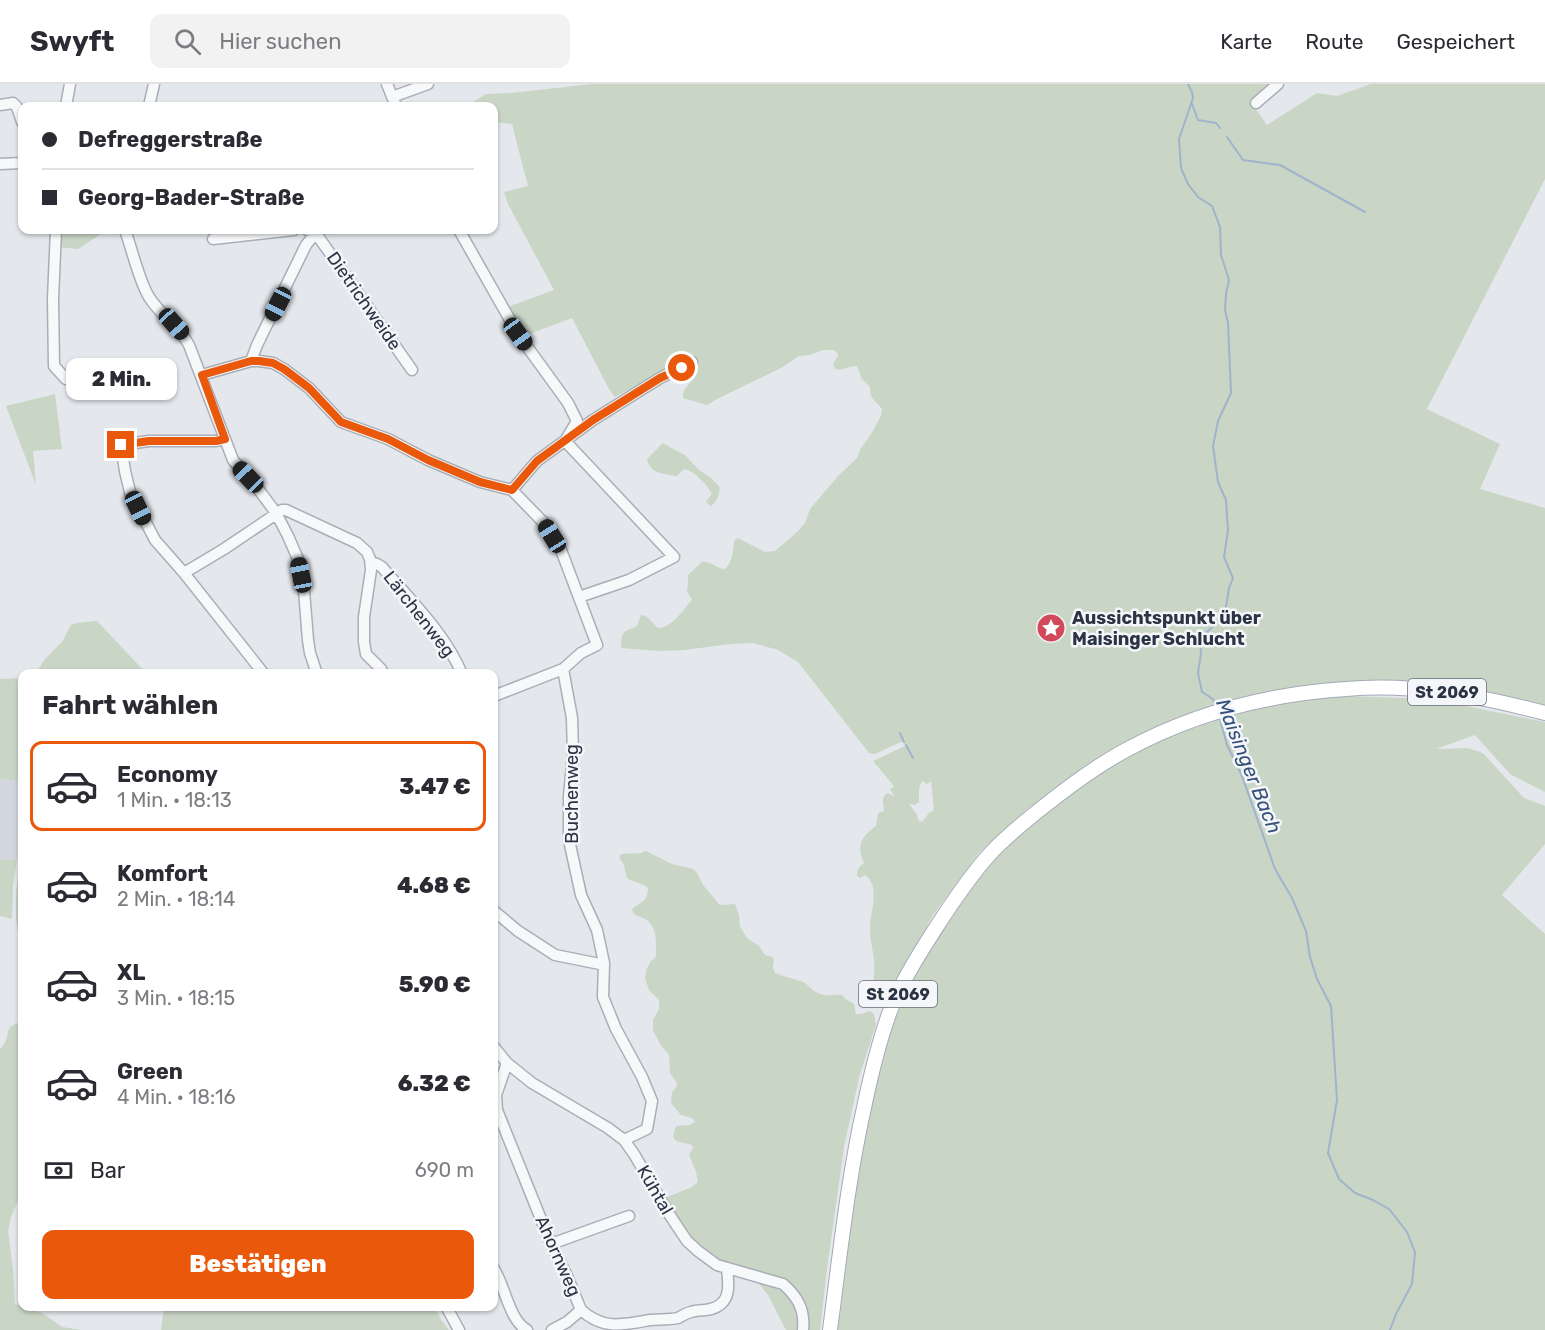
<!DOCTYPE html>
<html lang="de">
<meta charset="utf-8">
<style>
body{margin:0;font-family:Rubik,sans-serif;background:#f2f2f3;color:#2b2b33;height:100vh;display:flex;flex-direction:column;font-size:22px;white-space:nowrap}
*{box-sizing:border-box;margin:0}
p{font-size:20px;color:#7c7c81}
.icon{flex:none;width:33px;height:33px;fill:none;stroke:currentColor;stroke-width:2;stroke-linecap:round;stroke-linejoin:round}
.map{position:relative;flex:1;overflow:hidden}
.sheet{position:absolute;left:18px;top:585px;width:480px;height:642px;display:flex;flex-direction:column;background:#fff;border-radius:12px;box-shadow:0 2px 4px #0004}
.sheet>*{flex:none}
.top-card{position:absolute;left:18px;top:18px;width:480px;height:132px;border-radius:12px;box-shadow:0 2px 4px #0004;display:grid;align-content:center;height:132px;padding:0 24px;background:#fff}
.end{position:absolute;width:27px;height:27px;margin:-14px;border:8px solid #ea580c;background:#fff;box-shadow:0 0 0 3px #fff}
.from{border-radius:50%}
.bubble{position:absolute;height:42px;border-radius:12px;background:#fff;box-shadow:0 2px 4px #0004;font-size:20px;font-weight:800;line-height:42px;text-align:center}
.car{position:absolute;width:18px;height:36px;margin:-18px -9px;border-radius:8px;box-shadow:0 0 4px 2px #0007;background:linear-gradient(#222 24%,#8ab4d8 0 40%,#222 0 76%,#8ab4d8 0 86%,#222 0)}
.top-card b{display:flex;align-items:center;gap:21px;height:57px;font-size:22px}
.top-card b+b{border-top:2px solid #e1e1e2}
.top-card i{width:15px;height:15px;background:#2b2b33}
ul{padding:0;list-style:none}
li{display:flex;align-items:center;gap:18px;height:90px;margin:0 12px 9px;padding:0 12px;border:3px solid transparent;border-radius:12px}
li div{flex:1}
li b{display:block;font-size:22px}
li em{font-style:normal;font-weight:800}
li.current{border-color:#ea580c}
li>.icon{width:54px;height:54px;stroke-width:1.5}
h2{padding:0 24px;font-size:27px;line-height:72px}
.pay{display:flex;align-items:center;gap:15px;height:66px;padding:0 24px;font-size:22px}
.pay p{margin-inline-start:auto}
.cta{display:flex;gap:12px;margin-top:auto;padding:12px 24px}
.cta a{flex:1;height:69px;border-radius:12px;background:#ea580c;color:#fff;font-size:24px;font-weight:800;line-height:69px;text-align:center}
header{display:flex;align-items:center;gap:36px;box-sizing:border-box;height:84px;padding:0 30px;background:#fff;border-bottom:2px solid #e1e1e2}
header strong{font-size:28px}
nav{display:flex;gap:33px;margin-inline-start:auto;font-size:21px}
.search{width:420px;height:54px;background:#f2f2f3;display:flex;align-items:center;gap:15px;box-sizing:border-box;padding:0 21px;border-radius:12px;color:#7c7c81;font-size:22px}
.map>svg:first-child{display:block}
</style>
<header>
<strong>Swyft</strong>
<div class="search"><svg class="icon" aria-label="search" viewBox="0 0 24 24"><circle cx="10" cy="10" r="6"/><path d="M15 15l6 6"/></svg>Hier suchen</div>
<nav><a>Karte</a><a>Route</a><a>Gespeichert</a></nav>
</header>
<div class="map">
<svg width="1545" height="1246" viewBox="0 0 1545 1246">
<rect width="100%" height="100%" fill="#e4e7ec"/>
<path fill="#d2d6de" d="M 0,695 L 22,697 L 22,753 L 17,776 L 0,775 Z"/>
<path fill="#c9d6c5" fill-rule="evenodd" d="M 591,0 L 1273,0 L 1253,21 L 1267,41 L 1317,9 L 1337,12 L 1371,0 L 1545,0 L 1545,95 L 1427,325 L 1500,360 L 1480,405 L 1545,424 L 1545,624 L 1347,599 L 1295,603 L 1258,610 L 1196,628 L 1076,690 L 1026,726 L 979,769 L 933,831 L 884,921 C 870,909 875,894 874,877 C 873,866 870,856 870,844 C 870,829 881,802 865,791 L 860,794 L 858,793 C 855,787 859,783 864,779 C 856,761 861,753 876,742 L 878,729 L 884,727 C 884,720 880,714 887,709 L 894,712 L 890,705 L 894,703 L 893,701 L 873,677 L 905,662 L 903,657 L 875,670 L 869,669 L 798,578 L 778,566 L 753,559 L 731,560 L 684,566 L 660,567 L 621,564 C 622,545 622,549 637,542 L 641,531 L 646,532 L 658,544 C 672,544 683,526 692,516 L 687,507 L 688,500 L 688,491 L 702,478 C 711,476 716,485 725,485 C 733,477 733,467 734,457 L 738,454 L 765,468 L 775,467 L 797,448 L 805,439 L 810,425 L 839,391 L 857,374 L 861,364 L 870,352 L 881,332 L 882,325 C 875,315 870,317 870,303 L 862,295 L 857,282 C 849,282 843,287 835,285 L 833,280 L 838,272 L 838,270 L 834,266 L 823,266 L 810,271 L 799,272 L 781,284 L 717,315 L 707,321 L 683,314 L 683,308 L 691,297 L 689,283 L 662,288 L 615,313 L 609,305 L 572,234 L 524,252 L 508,223 L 554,206 L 508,120 L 504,108 L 528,102 L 512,40 L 494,38 L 494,22 L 467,22 L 486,10 L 512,9 ZM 922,697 L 927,700 L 931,697 L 934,726 L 929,729 L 922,738 L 918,736 L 917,730 L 909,720 L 915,721 L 919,718 L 919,704 Z
M 59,146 L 107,146 L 78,165 L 58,163 Z
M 55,310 L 62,365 L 33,367 L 36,401 L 6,322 Z
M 663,359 L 686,372 L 699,386 L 710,393 L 719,402 C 721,410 717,417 711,422 L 706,418 L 712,410 C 707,401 695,387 684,385 L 677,392 C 664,390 650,390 647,375 Z
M 97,537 L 146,589 L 36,589 L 45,575 L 62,558 L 71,541 L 77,539 Z
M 22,594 L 22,622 L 18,644 L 22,674 L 22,697 L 0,695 L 0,595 Z
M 1347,612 L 1432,615 L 1545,638 L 1545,708 L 1510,690 L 1475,651 L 1436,665 L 1467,664 L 1483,669 L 1524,714 L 1545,722 L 1545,760 L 1502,811 L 1545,850 L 1545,1246 L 835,1246 L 853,1102 L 876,989 L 891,946 L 906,908 L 930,860 L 976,796 L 998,769 L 1033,738 L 1083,700 L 1130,670 L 1174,651 L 1234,630 L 1269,622 L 1316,614 Z
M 22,766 L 22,879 L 16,835 L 16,808 Z
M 646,767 L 672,780 L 693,785 L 697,789 L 703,801 L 719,820 L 721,821 L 735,820 L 739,831 L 740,843 L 747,854 L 759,862 L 765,871 L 772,873 L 774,876 L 773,884 L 775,889 C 784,893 793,894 803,898 C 809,901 812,907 818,909 C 826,913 834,910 842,911 L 847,916 L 854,920 L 856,930 L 861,930 L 870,927 L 874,930 L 876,941 L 860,990 L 844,1063 L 827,1185 L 820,1246 L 786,1246 L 768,1211 L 750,1189 L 718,1180 L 699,1166 L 662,1115 L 690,1104 L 698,1098 L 696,1088 L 689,1071 L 693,1064 L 692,1061 L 676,1057 L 673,1053 L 676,1042 L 690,1041 L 695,1038 L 692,1034 L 681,1031 L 671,1019 L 672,1008 L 677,1002 L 677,999 L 670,989 L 669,971 L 660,960 L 653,946 L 653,936 L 659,925 L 659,916 L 649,906 L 645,894 L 647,884 L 651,877 L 655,874 L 656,871 C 656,862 657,850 652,842 C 646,830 634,836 632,825 C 640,819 648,817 648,804 L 644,801 L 628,795 C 623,786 628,784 619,774 L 621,770 L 641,769 Z
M 0,775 L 17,776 L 13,802 L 12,835 L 0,832 Z
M 22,938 L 22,1108 L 11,1133 L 8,1147 L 13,1185 L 15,1220 L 42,1229 L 62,1243 L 81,1246 L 0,1246 L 0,965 C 14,950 0,943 22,938 Z
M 164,1222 L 435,1223 L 440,1234 L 449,1246 L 161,1246 Z"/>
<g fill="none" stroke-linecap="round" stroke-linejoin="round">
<path stroke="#9fb4cc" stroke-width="2" d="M 1188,0 L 1192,8 L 1193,14 L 1179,55 L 1181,84 L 1188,100 L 1198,113 L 1212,122 L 1220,143 L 1221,171 L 1229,196 L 1226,210 L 1225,226 L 1228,239 L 1231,309 L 1218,337 L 1213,362 L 1218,398 L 1226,416 L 1228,446 L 1224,473 L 1233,494 L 1229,504 L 1226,523 L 1220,535 L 1206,549 L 1200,557 L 1201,570 L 1198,589 L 1202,608 L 1213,615 L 1216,624
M 1192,20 L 1198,36 L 1216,39 L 1220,44
M 1227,53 L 1243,76 L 1280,81 L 1365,128
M 1219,632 L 1227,661 L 1242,692 L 1275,785 L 1292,814 L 1306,847 L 1310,873 L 1317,895 L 1331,922 L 1337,1016 L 1328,1069 L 1339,1095 L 1355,1109 L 1373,1116 L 1389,1125 L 1407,1148 L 1415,1168 L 1412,1200 L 1396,1230 L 1390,1246
M 900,649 L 904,658
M 906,661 L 913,674"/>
<g stroke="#a9aeb7" stroke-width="13">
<path id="minor" d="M 387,0 L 396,22
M 392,13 L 428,0
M 1256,19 L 1278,0
M 0,21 L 13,19 L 17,23 L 22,38
M 66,22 L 70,0
M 149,22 L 154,0
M 0,80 L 22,79
M 56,146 L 53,215 L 54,282 L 66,295 L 115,290
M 125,146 C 132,165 139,197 149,213 C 160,231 179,242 189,261 L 233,376 L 256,402 L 276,429 L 288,452 L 298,475 L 304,507 L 308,556 L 310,569 L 317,590
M 307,146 L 315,148 L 412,286
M 459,146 L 518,250 L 568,319 L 577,337 L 565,357 L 674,473 L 629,496 L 579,513
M 213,155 L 294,146
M 251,277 L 257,261 L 306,161 L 318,146
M 202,291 L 251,277 L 259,277 L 273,279 L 284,285 L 309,304 L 341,338 L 388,355 L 428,376 L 480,398 L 512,406 L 543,438 L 561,466 L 597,561 L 581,569 L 563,585 L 494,612
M 512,406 L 537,377 L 593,336 L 660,294 L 692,278
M 371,478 L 377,480 L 382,483 C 410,516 445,549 462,590
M 184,489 L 155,456 L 130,408 L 125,387 L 121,361 L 149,357 L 216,357 L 225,355
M 563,585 L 572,634 L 573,670 L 569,712 L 569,756 L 581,811 L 597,846 L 604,879 L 603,913 L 616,945 L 642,993 L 652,1017 L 647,1045 L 624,1056
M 264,590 L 184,489 L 224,465 L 282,426 L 286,426 L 357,459 L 367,468 L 370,475 L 371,486 L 364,533 L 364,558 L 366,570 L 381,585 L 383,590
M 494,827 L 518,847 L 555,871 L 600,880 L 604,879
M 494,963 L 507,979 L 532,999 L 608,1044 L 624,1056 L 634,1070 L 669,1130 L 687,1157 L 698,1167 L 717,1181 L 783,1200 C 798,1213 805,1226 803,1246
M 507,979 L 496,1011 L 497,1026 L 551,1160 L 567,1192 L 581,1226 C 603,1246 623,1241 650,1236 C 659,1235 669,1236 678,1234 C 682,1232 686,1229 691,1228 C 701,1225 712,1228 721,1220 C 731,1212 728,1195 727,1185
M 551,1160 L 629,1132
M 494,1185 C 505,1202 509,1236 527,1246
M 446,1222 L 459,1246
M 552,1246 L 567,1238 L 581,1226"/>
</g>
<g stroke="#a3abb8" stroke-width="16">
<path id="major" d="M 830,1246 C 840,1170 848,1094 865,1019 C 872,986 880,953 892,922 C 903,895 923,864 939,839 C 954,816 970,792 989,771 C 1007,751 1030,733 1052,716 C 1075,698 1100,680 1126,666 C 1194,629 1269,610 1346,605 C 1413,599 1480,612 1545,629"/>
</g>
<use href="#minor" stroke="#f7f8fa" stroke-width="10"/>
<use href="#major" stroke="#fff" stroke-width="14"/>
</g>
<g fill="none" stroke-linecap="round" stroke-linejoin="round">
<path stroke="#ea580c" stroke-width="8" d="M 121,361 L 149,357 L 216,357 L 225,355 L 202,291 L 251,277 L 259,277 L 273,279 L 284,285 L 309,304 L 341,338 L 388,355 L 428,376 L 480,398 L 512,406 L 537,377 L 593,336 L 660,294 L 682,284"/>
</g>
<defs>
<g id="sight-disc" transform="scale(1.5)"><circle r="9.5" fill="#d1495b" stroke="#f4f6f9"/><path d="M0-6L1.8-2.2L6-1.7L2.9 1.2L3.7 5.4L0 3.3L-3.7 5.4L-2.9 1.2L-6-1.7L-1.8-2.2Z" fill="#fff"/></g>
</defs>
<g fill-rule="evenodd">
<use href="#sight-disc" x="1051" y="544"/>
</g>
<g text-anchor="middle" stroke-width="5" stroke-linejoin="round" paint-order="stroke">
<g fill="#f4f6f9" stroke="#676e7b" stroke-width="1.5">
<rect x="1408" y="595" width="78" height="26" rx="4.5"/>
<rect x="859" y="897" width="78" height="26" rx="4.5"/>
</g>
<g font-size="16" font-weight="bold" fill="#2b3445">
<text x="1447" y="614">St 2069</text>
<text x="898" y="916">St 2069</text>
</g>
<g font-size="18" fill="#2b3445" stroke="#f4f6f9">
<text transform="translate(364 217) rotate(55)" y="6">Dietrichweide</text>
<text transform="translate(419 530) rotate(52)" y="6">Lärchenweg</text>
<text transform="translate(572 710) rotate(-90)" y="6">Buchenweg</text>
<text transform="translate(655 1106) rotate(60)" y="6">Kühtal</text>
<text transform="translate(558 1172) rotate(66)" y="6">Ahornweg</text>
</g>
<g font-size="18" font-weight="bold" fill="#2b3445" stroke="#f4f6f9" text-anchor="start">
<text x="1072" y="540">Aussichtspunkt über<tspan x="1072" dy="21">Maisinger Schlucht</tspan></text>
</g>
<g font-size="20" font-style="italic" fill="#34527a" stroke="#f4f6f9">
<text transform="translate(1249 682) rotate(68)" y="7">Maisinger Bach</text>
</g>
</g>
</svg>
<i class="end from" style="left:682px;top:284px"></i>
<i class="end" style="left:121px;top:361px"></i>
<div class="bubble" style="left:66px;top:274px;width:111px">2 Min.</div>
<i class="car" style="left:278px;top:220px;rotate:207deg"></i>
<i class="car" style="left:174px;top:240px;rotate:138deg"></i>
<i class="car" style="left:518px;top:250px;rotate:144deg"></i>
<i class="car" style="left:248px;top:393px;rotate:316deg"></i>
<i class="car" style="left:138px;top:424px;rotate:154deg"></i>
<i class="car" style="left:552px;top:452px;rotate:328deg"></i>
<i class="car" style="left:301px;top:491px;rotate:349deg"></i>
<div class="top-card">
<b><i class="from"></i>Defreggerstraße</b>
<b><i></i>Georg-Bader-Straße</b>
</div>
<section class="sheet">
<h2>Fahrt wählen</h2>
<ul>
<li class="current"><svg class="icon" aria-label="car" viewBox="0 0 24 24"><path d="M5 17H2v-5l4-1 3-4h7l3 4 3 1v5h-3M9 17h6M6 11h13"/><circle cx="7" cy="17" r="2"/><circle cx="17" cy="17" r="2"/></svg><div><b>Economy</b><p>1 Min. · 18:13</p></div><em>3.47 €</em></li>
<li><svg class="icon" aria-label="car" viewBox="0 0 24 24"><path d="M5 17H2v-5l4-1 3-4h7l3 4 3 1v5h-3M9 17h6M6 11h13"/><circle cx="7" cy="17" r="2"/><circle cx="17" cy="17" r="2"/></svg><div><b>Komfort</b><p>2 Min. · 18:14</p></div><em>4.68 €</em></li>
<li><svg class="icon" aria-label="car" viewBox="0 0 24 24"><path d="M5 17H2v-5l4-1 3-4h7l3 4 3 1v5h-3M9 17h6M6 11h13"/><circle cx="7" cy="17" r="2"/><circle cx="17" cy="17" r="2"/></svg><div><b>XL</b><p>3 Min. · 18:15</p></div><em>5.90 €</em></li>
<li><svg class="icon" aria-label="car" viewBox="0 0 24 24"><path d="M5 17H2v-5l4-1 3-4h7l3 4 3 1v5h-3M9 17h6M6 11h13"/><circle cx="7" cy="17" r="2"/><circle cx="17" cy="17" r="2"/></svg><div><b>Green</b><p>4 Min. · 18:16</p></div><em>6.32 €</em></li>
</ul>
<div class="pay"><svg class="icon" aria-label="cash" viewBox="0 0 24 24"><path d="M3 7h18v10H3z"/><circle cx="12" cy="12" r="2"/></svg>Bar<p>690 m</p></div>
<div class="cta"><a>Bestätigen</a></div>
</section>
</div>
